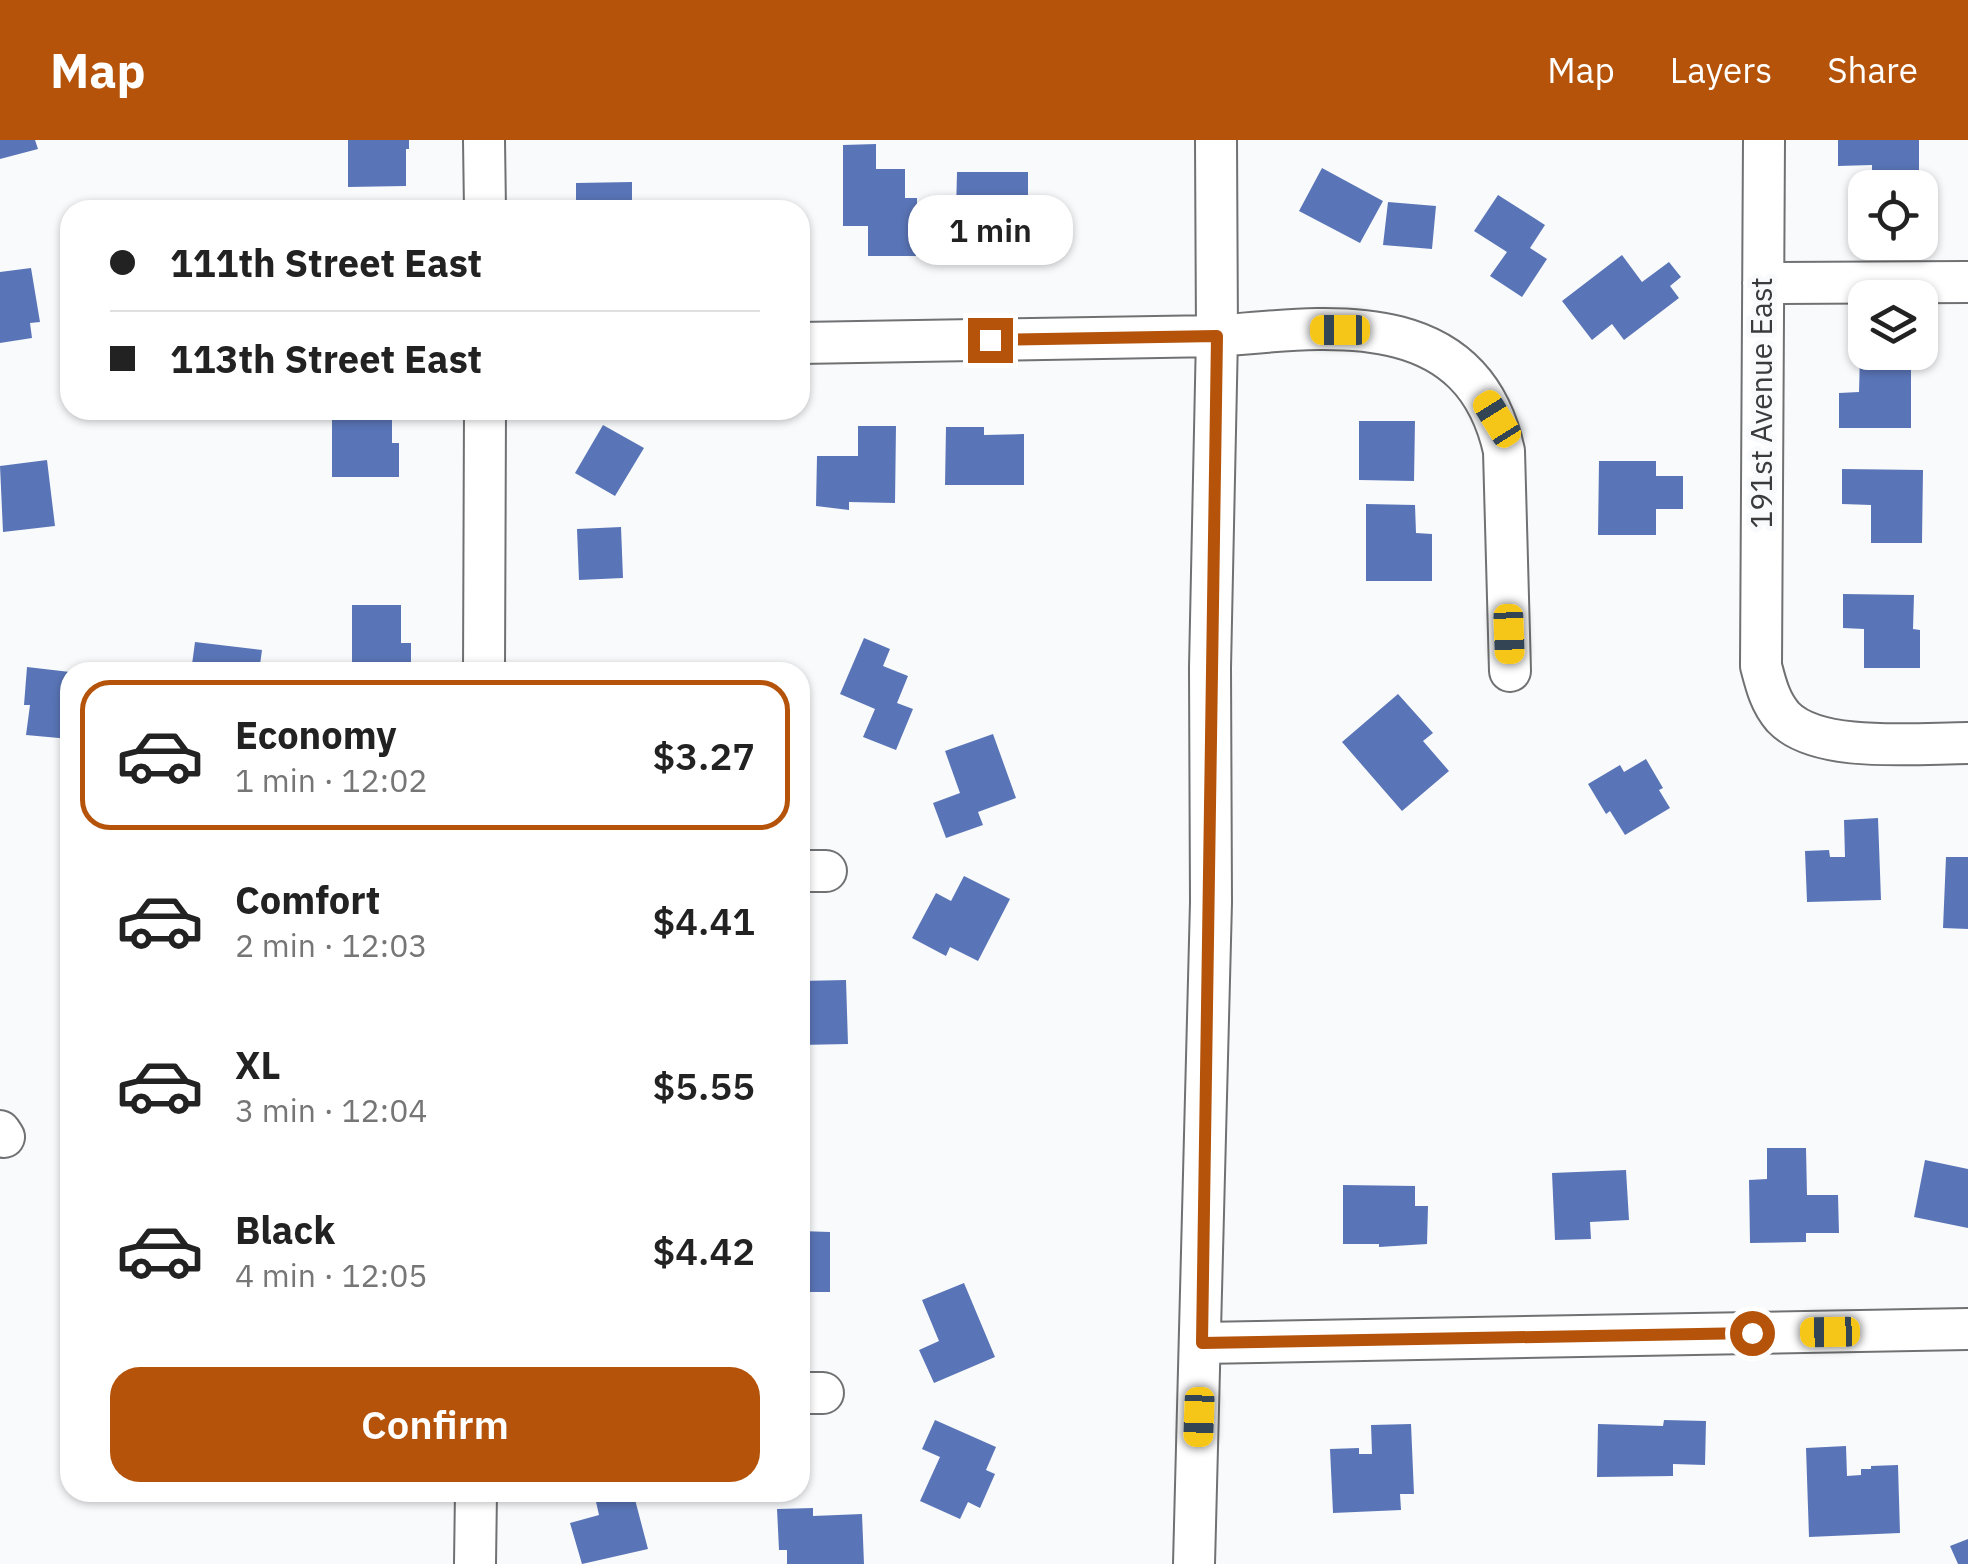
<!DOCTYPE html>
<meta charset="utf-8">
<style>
body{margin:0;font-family:"IBM Plex Sans",sans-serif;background:#f6f6f6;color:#222;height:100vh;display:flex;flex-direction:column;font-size:38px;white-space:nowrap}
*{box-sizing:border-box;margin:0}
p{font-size:32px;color:#767676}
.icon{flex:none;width:55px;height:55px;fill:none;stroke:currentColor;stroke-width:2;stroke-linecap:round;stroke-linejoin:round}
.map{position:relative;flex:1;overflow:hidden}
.drawer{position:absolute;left:60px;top:522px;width:750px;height:840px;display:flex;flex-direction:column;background:#fff;border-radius:30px;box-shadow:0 2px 8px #0004}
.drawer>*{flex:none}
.top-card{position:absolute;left:60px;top:60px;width:750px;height:220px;border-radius:30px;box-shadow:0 2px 8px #0004;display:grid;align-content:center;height:220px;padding:0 50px;background:#fff}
.controls{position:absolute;left:1848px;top:30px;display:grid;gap:20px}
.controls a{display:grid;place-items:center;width:90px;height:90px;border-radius:20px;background:#fff;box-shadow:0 2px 8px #0004;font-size:50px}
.end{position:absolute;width:45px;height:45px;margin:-22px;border:12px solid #b45309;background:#fff;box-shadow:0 0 0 5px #fff}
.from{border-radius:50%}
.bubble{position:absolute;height:70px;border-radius:30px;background:#fff;box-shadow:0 2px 8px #0004;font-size:32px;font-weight:600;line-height:70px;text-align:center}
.car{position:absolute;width:30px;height:60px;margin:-30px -15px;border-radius:12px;box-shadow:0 0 8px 2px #0007;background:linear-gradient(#f5c518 24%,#345 0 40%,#f5c518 0 76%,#345 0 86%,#f5c518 0)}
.top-card b{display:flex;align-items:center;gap:35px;height:95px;font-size:38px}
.top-card b+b{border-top:2px solid #e0e0e0}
.top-card i{width:25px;height:25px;background:#222}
ul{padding:18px 0 0;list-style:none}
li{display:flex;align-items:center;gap:30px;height:150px;margin:0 20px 15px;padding:0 30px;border:5px solid transparent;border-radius:30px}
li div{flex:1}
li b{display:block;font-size:38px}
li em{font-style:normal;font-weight:600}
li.active{border-color:#b45309}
li>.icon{width:90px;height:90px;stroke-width:1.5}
.button{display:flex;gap:20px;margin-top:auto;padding:20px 50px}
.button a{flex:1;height:115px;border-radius:30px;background:#b45309;color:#fff;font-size:40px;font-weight:600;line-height:115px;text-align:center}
header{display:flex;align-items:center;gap:60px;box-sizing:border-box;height:140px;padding:0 50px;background:#b45309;color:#fff}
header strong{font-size:48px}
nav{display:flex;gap:55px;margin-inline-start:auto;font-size:35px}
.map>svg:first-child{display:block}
</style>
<header>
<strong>Map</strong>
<nav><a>Map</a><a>Layers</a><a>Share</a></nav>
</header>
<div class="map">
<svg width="1968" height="1424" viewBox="0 0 1968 1424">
<rect width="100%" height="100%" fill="#f9fafc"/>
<path fill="#5a75b7" d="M 0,0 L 35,0 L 38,9 L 0,19 Z
M 348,0 L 409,0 L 409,9 L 406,9 L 406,46 L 348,47 Z
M 1838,0 L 1919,0 L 1919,48 L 1867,48 L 1867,40 L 1872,40 L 1872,25 L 1838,26 Z
M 876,4 L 876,29 L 905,29 L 905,58 L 917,58 L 917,116 L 868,116 L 868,86 L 843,86 L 843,5 Z
M 1322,28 L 1383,61 L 1360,103 L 1299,71 Z
M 957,32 L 1028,32 L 1028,84 L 1003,84 L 1003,107 L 950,107 L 950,72 L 956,72 Z
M 632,42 L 632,70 L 576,70 L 576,43 Z
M 1498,55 L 1545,85 L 1530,108 L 1547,119 L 1522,157 L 1490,136 L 1507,112 L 1474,91 Z
M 1388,62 L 1436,66 L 1432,109 L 1383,105 Z
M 1622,115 L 1642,142 L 1669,122 L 1681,137 L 1670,146 L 1679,158 L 1624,200 L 1612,184 L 1592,200 L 1562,161 Z
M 31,128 L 40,182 L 30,183 L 32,198 L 0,203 L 0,132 Z
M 1860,215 L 1911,215 L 1911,288 L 1839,288 L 1839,253 L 1859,252 Z
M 332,270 L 392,270 L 392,303 L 399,303 L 399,337 L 332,337 Z
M 1359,281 L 1415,281 L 1414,341 L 1359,340 Z
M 603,285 L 644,308 L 615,356 L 575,333 Z
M 858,286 L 896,286 L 895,363 L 849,362 L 849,370 L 816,366 L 817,316 L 858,316 Z
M 946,287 L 984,287 L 984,295 L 1024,294 L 1024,345 L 945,345 Z
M 47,320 L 55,386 L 3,392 L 0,326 Z
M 1599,321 L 1656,321 L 1656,336 L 1683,336 L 1683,369 L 1656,369 L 1656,395 L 1598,395 Z
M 1842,329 L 1923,330 L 1922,403 L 1871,403 L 1871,365 L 1842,364 Z
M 1366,364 L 1415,365 L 1416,393 L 1432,394 L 1432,441 L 1366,441 Z
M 621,387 L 623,438 L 579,440 L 577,389 Z
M 1843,454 L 1914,455 L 1913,489 L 1920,490 L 1920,528 L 1864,528 L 1864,489 L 1843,488 Z
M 352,465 L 401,465 L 401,503 L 411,503 L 411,532 L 352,532 Z
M 864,498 L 890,509 L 883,526 L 908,536 L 897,563 L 913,569 L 896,610 L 863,597 L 875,569 L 840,554 Z
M 195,502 L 262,510 L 259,532 L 191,532 Z
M 27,527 L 70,532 L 70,599 L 26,595 L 30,565 L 24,565 Z
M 1398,554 L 1433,593 L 1423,601 L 1449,631 L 1402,671 L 1342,602 Z
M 993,594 L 1016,658 L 978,672 L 983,685 L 946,698 L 933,663 L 960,653 L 945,611 Z
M 1646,619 L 1663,648 L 1659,650 L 1670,668 L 1625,695 L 1610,671 L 1606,674 L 1588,644 L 1620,625 L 1624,632 Z
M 1878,678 L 1881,760 L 1807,762 L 1805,711 L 1829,710 L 1830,717 L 1845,717 L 1844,680 Z
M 1946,717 L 1968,717 L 1968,789 L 1943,788 Z
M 964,736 L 1010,759 L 978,821 L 950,807 L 946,816 L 912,798 L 936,753 L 951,761 Z
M 846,840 L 848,904 L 800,905 L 800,841 Z
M 1767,1008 L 1806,1008 L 1807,1055 L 1838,1055 L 1839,1093 L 1806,1093 L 1806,1102 L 1750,1103 L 1749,1040 L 1767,1039 Z
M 1925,1020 L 1968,1029 L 1968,1088 L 1914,1077 Z
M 1626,1030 L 1629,1080 L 1590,1082 L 1591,1099 L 1555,1100 L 1552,1033 Z
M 1343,1045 L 1415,1046 L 1415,1066 L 1428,1066 L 1427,1104 L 1379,1107 L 1379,1104 L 1343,1104 Z
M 800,1091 L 830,1092 L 830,1152 L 800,1152 Z
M 964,1143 L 995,1217 L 934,1243 L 919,1210 L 939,1201 L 922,1160 Z
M 935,1280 L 996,1307 L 986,1330 L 995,1334 L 980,1368 L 968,1362 L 960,1379 L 920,1361 L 940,1317 L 922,1309 Z
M 1664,1280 L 1706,1281 L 1705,1325 L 1673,1324 L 1673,1336 L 1597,1337 L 1598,1284 L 1663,1286 Z
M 1411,1284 L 1414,1354 L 1400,1354 L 1401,1370 L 1333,1373 L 1330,1309 L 1359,1308 L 1359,1314 L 1372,1314 L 1371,1285 Z
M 1846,1306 L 1847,1336 L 1861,1335 L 1861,1329 L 1871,1329 L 1871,1326 L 1898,1325 L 1900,1393 L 1809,1397 L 1806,1308 Z
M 633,1352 L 648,1409 L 582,1424 L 570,1383 L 599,1375 L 594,1353 Z
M 813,1368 L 813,1376 L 862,1374 L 864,1424 L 787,1424 L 787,1410 L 779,1410 L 777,1369 Z
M 1968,1399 L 1968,1424 L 1958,1424 L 1950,1406 Z"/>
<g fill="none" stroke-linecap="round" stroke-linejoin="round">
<g stroke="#707173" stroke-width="44">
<path id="minor" d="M 484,0 L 485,70
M 1764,0 L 1761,526 C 1766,545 1770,562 1783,577 C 1818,614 1919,603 1968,603
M 1763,143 L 1968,142
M 800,203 L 1217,196 C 1331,186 1472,166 1504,311 L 1510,531
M 484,532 L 485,270
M 800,731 L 826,731
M 0,991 L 4,997
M 1201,1203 L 1968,1189
M 800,1253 L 823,1253
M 475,1424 L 476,1352
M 1194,1424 L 1211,762 L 1210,528 L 1217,196 L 1216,0"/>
</g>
<use href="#minor" stroke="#fff" stroke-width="40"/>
</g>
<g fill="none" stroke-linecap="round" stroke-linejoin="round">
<path stroke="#b45309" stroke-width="12" d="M 990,200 L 1217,196 L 1202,1203 L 1752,1193"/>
</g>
<g text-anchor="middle" stroke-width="10" stroke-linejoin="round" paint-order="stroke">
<g font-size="30" fill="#3b3b3c" stroke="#f9fafc">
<text transform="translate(1762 263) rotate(-90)" y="10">191st Avenue East</text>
</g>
</g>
</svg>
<div class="controls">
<a><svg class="icon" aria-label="locate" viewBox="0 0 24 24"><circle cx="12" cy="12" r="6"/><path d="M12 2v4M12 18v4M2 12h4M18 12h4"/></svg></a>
<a><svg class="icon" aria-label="layers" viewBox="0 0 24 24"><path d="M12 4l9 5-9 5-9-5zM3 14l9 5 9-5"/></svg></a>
</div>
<i class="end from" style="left:1752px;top:1193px"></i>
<i class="end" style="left:990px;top:200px"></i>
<div class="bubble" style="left:908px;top:55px;width:165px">1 min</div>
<i class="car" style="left:1340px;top:190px;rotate:270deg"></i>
<i class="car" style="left:1497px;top:279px;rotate:328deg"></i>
<i class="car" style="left:1509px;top:494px;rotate:178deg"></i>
<i class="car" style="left:1830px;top:1192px;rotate:269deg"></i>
<i class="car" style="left:1199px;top:1277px;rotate:182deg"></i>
<div class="top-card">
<b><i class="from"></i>111th Street East</b>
<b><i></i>113th Street East</b>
</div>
<section class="drawer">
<ul>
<li class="active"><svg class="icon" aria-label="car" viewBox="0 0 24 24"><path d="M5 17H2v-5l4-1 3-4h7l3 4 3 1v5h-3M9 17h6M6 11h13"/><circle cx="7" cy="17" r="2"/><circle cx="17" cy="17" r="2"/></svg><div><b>Economy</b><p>1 min · 12:02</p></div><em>$3.27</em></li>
<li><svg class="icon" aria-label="car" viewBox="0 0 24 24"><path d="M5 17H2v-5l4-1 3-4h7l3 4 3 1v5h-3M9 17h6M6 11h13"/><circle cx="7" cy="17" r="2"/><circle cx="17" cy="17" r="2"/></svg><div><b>Comfort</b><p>2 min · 12:03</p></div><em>$4.41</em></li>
<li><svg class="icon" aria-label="car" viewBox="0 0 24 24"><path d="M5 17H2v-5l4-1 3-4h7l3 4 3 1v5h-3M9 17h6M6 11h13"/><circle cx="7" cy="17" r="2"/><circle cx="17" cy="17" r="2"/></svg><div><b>XL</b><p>3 min · 12:04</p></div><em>$5.55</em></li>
<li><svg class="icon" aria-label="car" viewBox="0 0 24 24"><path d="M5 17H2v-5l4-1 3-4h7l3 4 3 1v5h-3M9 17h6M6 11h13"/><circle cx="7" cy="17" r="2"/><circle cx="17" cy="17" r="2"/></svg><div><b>Black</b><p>4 min · 12:05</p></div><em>$4.42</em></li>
</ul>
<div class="button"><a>Confirm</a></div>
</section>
</div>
